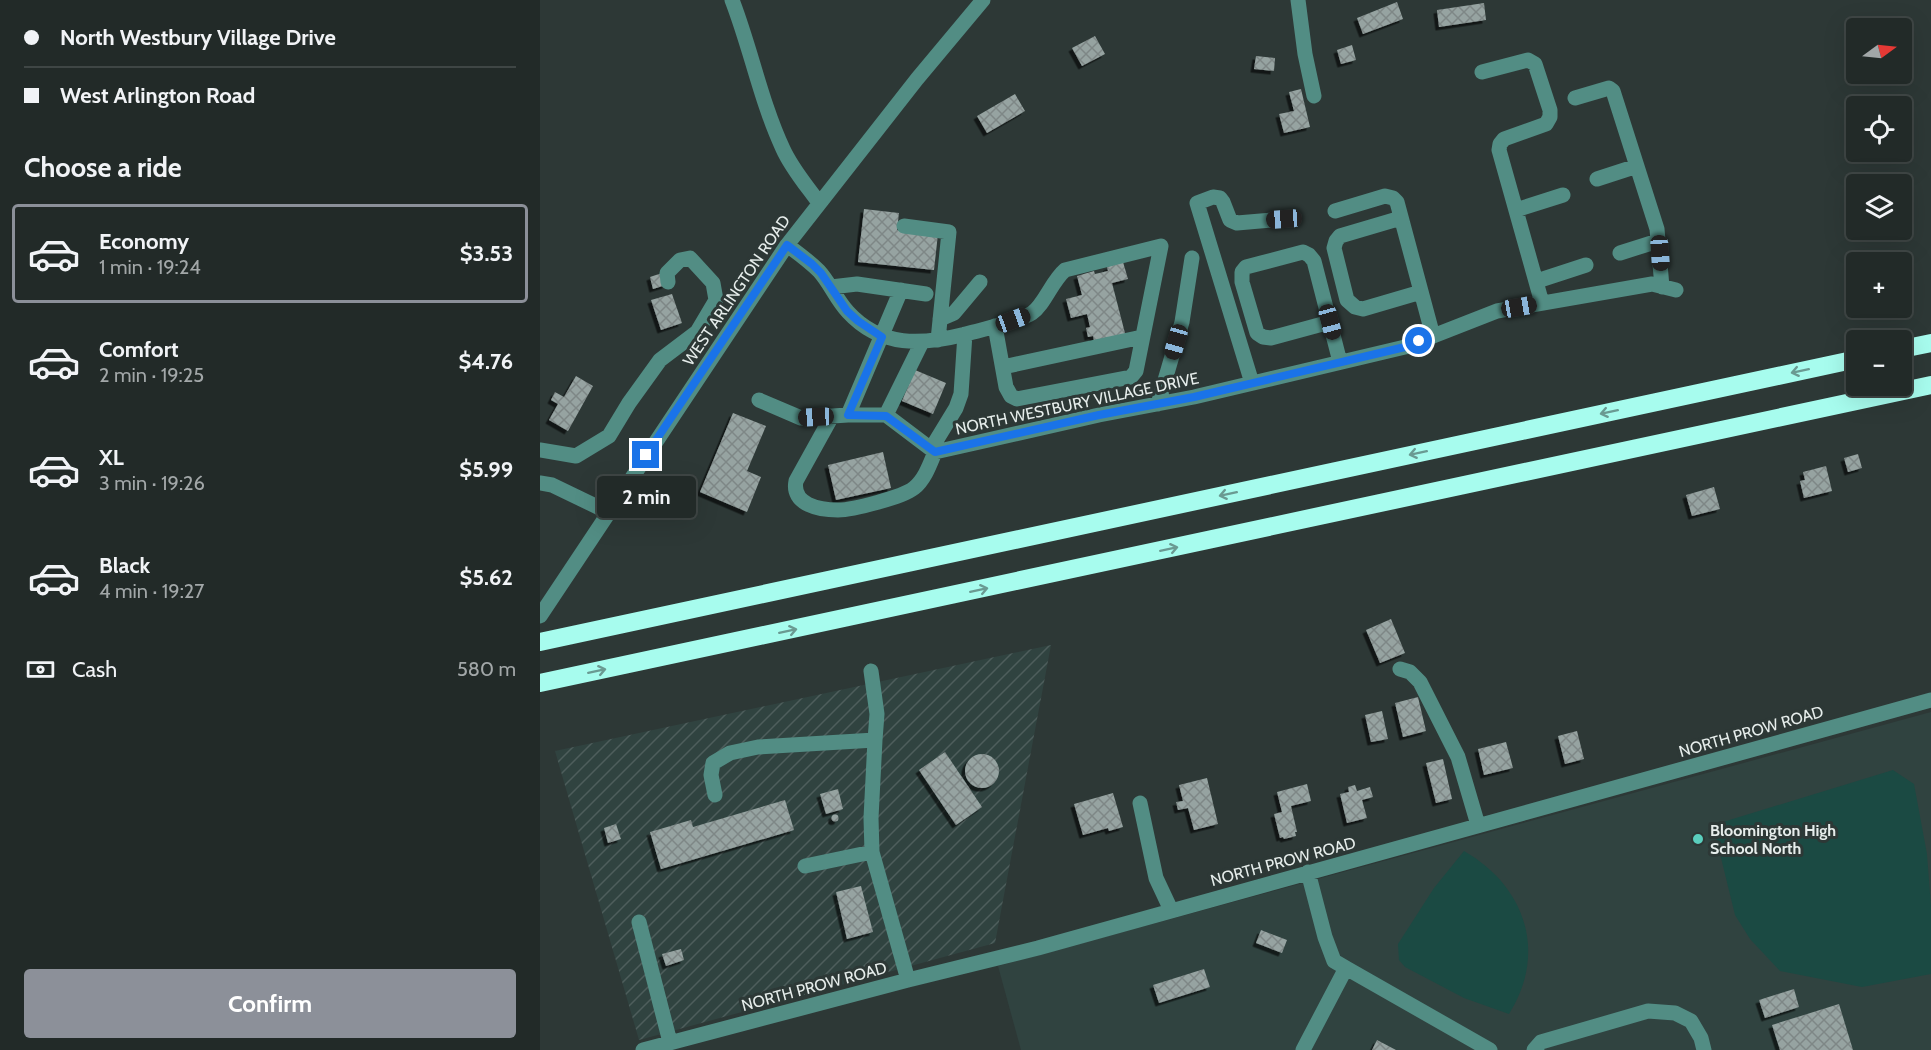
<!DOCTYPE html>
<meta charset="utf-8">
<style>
body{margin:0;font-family:Cabin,sans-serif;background:#2e3634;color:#f1f3f6;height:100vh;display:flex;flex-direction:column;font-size:22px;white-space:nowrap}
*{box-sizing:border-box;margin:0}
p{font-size:20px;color:#a2a7a8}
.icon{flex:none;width:33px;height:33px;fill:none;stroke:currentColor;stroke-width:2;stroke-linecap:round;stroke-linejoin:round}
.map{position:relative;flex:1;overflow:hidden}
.drawer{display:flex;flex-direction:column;background:#222a28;width:540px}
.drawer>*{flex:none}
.hud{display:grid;align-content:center;height:132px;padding:0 24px;background:#222a28}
.needle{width:39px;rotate:75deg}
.tools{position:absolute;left:1306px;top:18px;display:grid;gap:12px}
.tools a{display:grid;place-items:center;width:66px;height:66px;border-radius:6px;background:#222a28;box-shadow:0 6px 24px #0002,0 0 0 2px #3f4645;font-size:30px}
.end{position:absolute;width:27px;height:27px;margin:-14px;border:8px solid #1a73e8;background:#fff;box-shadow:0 0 0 3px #fff}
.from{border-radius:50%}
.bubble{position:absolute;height:42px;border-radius:6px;background:#222a28;box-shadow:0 6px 24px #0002,0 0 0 2px #3f4645;font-size:20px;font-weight:800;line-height:42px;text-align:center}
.car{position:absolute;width:18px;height:36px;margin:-18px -9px;border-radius:8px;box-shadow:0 0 4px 2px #0007;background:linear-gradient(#222 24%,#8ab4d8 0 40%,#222 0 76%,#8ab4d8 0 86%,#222 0)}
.hud b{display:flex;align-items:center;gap:21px;height:57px;font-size:22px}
.hud b+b{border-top:2px solid #3f4645}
.hud i{width:15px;height:15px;background:#f1f3f6}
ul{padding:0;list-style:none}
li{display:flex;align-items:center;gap:18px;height:99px;margin:0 12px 9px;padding:0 12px;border:3px solid transparent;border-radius:6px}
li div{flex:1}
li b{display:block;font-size:22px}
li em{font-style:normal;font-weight:800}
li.on{border-color:#8c9099}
li>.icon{width:54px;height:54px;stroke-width:1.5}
h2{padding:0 24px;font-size:27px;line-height:72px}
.pay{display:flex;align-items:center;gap:15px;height:66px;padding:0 24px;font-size:22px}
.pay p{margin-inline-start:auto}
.primary-button{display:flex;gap:12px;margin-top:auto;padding:12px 24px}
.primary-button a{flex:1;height:69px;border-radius:6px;background:#8c9099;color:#fff;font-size:24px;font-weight:800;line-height:69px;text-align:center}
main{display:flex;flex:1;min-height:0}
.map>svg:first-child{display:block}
</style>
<main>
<section class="drawer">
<div class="hud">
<b><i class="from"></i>North Westbury Village Drive</b>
<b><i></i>West Arlington Road</b>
</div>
<h2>Choose a ride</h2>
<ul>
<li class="on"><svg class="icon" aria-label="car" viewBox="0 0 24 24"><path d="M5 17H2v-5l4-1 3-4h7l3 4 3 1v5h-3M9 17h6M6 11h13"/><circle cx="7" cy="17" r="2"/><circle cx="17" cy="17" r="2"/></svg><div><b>Economy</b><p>1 min · 19:24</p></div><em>$3.53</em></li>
<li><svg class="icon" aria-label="car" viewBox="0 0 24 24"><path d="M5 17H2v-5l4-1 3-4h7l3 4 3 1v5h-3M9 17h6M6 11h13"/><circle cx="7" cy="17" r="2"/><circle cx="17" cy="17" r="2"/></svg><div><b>Comfort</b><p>2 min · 19:25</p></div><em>$4.76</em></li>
<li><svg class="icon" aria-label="car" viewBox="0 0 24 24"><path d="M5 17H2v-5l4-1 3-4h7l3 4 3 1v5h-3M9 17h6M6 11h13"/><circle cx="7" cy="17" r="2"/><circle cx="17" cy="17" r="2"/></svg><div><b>XL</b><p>3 min · 19:26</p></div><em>$5.99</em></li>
<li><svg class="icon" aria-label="car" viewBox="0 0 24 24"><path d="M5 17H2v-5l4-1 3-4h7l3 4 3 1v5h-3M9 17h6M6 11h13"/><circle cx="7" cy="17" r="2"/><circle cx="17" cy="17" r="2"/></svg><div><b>Black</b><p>4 min · 19:27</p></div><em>$5.62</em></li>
</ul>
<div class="pay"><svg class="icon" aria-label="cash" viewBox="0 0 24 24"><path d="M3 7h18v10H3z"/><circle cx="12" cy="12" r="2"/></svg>Cash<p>580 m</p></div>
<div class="primary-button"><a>Confirm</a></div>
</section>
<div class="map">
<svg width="1391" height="1050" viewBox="0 0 1391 1050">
<defs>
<pattern id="industrial-furrows" width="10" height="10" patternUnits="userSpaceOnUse" patternTransform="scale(1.5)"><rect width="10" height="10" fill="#304340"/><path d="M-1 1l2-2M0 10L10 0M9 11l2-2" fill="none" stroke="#4e5e5c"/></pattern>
<pattern id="building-cross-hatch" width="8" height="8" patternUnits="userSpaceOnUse" patternTransform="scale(1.5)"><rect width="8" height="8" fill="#96a3a1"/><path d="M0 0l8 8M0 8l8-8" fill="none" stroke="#7e8786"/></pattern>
<filter id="shadow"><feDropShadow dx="-3.5" dy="3.5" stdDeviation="0" flood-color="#0009"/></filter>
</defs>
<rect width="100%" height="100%" fill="#2d3836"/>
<path fill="#304340" d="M 1391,712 L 1391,1050 L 481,1050 L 458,966 Z"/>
<path fill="url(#industrial-furrows)" d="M 511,645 L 455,943 L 99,1040 L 15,751 Z"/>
<path fill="#1b4a43" d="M 1353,770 L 1374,784 L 1387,854 L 1391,907 L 1391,974 L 1322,987 L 1240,971 L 1210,939 L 1195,915 L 1173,825 Z
M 924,851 C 985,886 1008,952 969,1014 L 924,998 L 865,967 L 859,960 L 858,944 L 894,888 Z"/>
<path fill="url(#building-cross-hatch)" filter="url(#shadow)" d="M 857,2 L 863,19 L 823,34 L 817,18 Z
M 944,3 L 946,20 L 899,27 L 897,10 Z
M 555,36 L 565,54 L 542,66 L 532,48 Z
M 812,45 L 816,60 L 801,64 L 797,50 Z
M 716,56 L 735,58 L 734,71 L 714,69 Z
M 761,89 L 770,127 L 744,133 L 739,114 L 754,111 L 749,92 Z
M 475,94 L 485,111 L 447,133 L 437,116 Z
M 324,209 L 359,213 L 357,230 L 398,234 L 394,270 L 318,262 Z
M 583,262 L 588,279 L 572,283 L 586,337 L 555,345 L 553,336 L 548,337 L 546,328 L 550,327 L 547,314 L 531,318 L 526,299 L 542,295 L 537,276 L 554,271 L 555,274 L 568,271 L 567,267 Z
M 122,273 L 126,285 L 113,289 L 110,277 Z
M 132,294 L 142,323 L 121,330 L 111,300 Z
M 375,370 L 406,383 L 393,414 L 362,401 Z
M 36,376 L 53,386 L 28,431 L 9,420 L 18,404 L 11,400 L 15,392 L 24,397 Z
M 193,413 L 226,426 L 207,471 L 221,477 L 207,512 L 160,492 Z
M 343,452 L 351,488 L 296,500 L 288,465 Z
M 1318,454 L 1322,468 L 1308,472 L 1304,458 Z
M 1286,466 L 1292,491 L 1264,498 L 1260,481 L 1265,480 L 1263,472 Z
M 1174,487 L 1180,509 L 1152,516 L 1146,495 Z
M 851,619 L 865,653 L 840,663 L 826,630 Z
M 878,697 L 886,731 L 863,737 L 855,703 Z
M 842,711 L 848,739 L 831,742 L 825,715 Z
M 1037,731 L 1044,759 L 1025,764 L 1018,736 Z
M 966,742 L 973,768 L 944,775 L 938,749 Z
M 405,752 L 442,807 L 416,825 L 379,770 Z
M425 771a17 17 0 1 1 34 0a17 17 0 1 1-34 0Z
M 903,759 L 912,799 L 896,803 L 886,763 Z
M 667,778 L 678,824 L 654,830 L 648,808 L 638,810 L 636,802 L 643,801 L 639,785 Z
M 767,784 L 771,801 L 751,806 L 757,832 L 755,832 L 756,836 L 744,839 L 743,837 L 740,838 L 734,814 L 742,812 L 737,792 Z
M 815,785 L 817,791 L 830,787 L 833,797 L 822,800 L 827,818 L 807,823 L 800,794 L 809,792 L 808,787 Z
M 298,789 L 303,809 L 286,814 L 280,794 Z
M 573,793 L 583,827 L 569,831 L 568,828 L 543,835 L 534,804 Z
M 245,800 L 254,830 L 121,869 L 110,832 L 151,820 L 153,827 Z
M291.5 818a3.5 3.5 0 1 1 7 0a3.5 3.5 0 1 1-7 0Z
M 76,824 L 81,839 L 68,843 L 64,828 Z
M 321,886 L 333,932 L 307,939 L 296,892 Z
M 721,930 L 747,940 L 742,953 L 716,943 Z
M 141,949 L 144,960 L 126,966 L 122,954 Z
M 664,969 L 670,987 L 619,1003 L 613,985 Z
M 1254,989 L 1259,1007 L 1225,1018 L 1219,1000 Z
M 1299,1004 L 1313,1050 L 1240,1050 L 1232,1025 Z
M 837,1040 L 856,1050 L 832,1050 Z"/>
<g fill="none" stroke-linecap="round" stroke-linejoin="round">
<path stroke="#528d84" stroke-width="15" d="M 192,0 C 211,49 221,102 243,149 C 252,169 267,186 279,203
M 758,0 L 765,54 L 774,96
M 942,72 L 988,60 L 995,64 L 1010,110 L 1010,117 L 1006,124 L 964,139 L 960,144 L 959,150 L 1002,303
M 1035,98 L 1069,88 L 1073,91 L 1117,229 L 1122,287
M 1057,179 L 1097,166
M 976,210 L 1023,195
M 795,211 L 845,196 L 853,198 L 857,202 L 893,336
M 861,218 L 800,236 L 796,241 L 794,248 L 807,300 L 815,307 L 823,309 L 881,292
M 364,226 L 409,232 L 398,340
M 247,245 C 258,253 269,261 279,271 C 290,283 296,299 308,312 C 341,348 382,345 426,334 C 443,329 478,322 492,313 C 504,305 512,281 525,270 L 621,246 L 596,371 L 591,377 L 477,399 L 471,396 L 466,387 L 455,326
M 1080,253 L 1118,241
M 997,281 L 1046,265
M 291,287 L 317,284 L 386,294
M 400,319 L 414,313 L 440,282
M 790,322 L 731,338 L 723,337 L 717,333 L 702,282 L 702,272 L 706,267 L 763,252 L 769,255 L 774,261 L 800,362
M 463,367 L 602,337
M 712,383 L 657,203 L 673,197 L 680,198 L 683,202 L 690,220 L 697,223 L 744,219
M 219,400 L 261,418 L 308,415 L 346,415 L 395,452 L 559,415 L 654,397 L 865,347 L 957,311 L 1112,284 L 1136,290
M 618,404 L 642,322 L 652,258
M 308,415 L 361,290
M 346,415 L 382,342
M 292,416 L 256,481 C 251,505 280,510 298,510 C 313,510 363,497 374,488 C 385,479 390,464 395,452
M 391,449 L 416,408 L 421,394 L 425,334
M 0,450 L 36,456 L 69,436 L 89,403 L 120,360 L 157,332 L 176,300 L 173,283 L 150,258 L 140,260 L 127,273 L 128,282
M 0,483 L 12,485 L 68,512
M 0,616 L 247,245 L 377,79 L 443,0
M 860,669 L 870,672 L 880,682 L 918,757 L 938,825
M 331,671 L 337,714 L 335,740
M 175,795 L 171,775 L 173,763 L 190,753 L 218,747 L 335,740 L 331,818 L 332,852
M 600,803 L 616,878 L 631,910
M 265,866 L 332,852 L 368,980
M 768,872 L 785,937 L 794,961 L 806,968
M 99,922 L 130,1042
M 103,1050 L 368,980 L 498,948 L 1391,700
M 763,1050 L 806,968 L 950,1050
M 994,1050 L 1001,1042 L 1108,1011 L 1135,1013 L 1151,1021 L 1161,1038 L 1164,1050"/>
<path stroke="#a7fcee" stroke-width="18" d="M 1362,349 L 1391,343
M 0,642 L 1317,359
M 0,683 L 1391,385"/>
</g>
<defs><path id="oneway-shaft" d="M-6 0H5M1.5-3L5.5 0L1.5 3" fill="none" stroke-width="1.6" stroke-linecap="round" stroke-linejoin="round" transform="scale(1.5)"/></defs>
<g stroke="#6a9a92">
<use href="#oneway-shaft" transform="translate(1260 371) rotate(168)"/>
<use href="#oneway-shaft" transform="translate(1069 412) rotate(168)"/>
<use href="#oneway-shaft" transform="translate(878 453) rotate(168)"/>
<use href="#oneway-shaft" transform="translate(688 494) rotate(168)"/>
<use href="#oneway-shaft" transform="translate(629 549) rotate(-12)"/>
<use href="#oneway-shaft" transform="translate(439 590) rotate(-12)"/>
<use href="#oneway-shaft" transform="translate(248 631) rotate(-12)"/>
<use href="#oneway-shaft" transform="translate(57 671) rotate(-12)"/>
</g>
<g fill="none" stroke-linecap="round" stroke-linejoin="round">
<path stroke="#1a73e8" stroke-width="8" d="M 106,455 L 247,245 L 272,264 L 281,273 L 307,311 L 318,321 L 342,337 L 308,415 L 346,416 L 395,452 L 559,415 L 654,397 L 865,347 L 879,341"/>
</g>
<circle fill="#5acebd" stroke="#2d3836" stroke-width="2" cx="1158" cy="839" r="6"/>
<g text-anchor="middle" stroke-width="6" stroke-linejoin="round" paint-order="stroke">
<g font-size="16" fill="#e6edeb" stroke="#2d3836">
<text transform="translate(196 290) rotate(-56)" y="6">WEST ARLINGTON ROAD</text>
<text transform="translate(537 403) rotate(-12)" y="6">NORTH WESTBURY VILLAGE DRIVE</text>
<text transform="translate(1211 731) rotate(-16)" y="6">NORTH PROW ROAD</text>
<text transform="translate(743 861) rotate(-15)" y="6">NORTH PROW ROAD</text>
<text transform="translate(274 986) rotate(-15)" y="6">NORTH PROW ROAD</text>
</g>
<g font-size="16" font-weight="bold" fill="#e6edeb" stroke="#2d3836" text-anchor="start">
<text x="1170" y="836">Bloomington High<tspan x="1170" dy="18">School North</tspan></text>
</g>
</g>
</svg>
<div class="tools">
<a><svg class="needle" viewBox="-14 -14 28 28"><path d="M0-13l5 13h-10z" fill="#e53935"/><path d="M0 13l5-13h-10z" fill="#a2a7a8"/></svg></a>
<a><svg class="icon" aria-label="locate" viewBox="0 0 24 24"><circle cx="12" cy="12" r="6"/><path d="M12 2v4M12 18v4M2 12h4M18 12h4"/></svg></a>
<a><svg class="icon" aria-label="layers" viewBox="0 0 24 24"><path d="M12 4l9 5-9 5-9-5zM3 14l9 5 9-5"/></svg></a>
<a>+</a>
<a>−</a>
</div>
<i class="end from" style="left:879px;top:341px"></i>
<i class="end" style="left:106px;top:455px"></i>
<div class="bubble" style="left:57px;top:476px;width:99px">2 min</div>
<i class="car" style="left:744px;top:219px;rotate:266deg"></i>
<i class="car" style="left:1120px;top:253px;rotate:176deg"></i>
<i class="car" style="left:979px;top:307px;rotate:80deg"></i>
<i class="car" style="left:473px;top:320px;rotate:70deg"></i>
<i class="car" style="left:790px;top:322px;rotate:165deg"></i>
<i class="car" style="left:636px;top:342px;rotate:196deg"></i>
<i class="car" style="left:276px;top:417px;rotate:267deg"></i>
</div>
</main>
